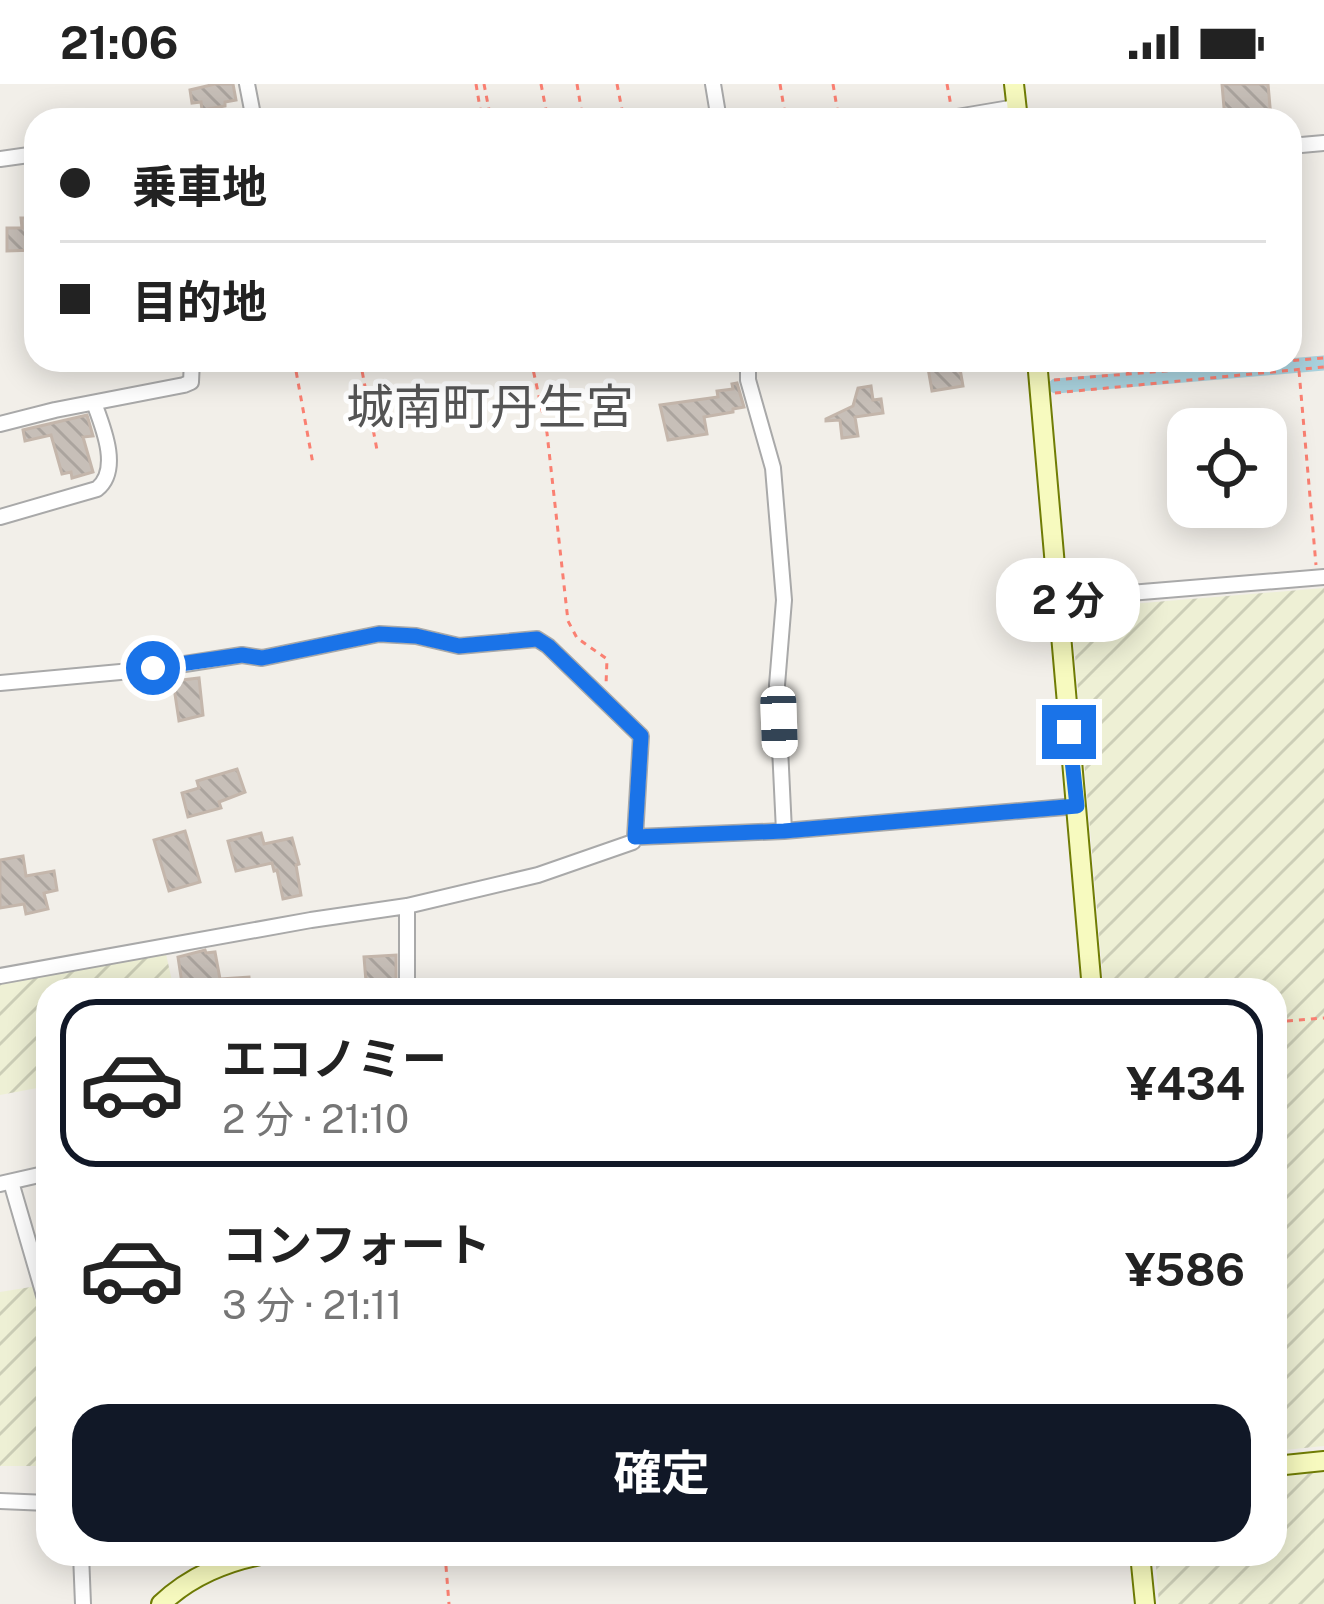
<!DOCTYPE html>
<html lang="ja">
<meta charset="utf-8">
<style>
body{margin:0;font-family:"Public Sans","Noto Sans JP",sans-serif;background:#f6f6f6;color:#222;height:100vh;display:flex;flex-direction:column;font-size:45px;white-space:nowrap}
*{box-sizing:border-box;margin:0}
p{font-size:39px;color:#767676}
.icon{flex:none;width:66px;height:66px;fill:none;stroke:currentColor;stroke-width:2;stroke-linecap:round;stroke-linejoin:round}
.map{position:relative;flex:1;overflow:hidden}
.details{position:absolute;left:36px;top:894px;width:1251px;height:588px;display:flex;flex-direction:column;background:#fff;border-radius:36px;box-shadow:0 6px 30px #0003}
.details>*{flex:none}
.banner{position:absolute;left:24px;top:24px;width:1278px;height:264px;border-radius:36px;box-shadow:0 6px 30px #0003;display:grid;align-content:center;height:264px;padding:0 36px;background:#fff}
.buttons{position:absolute;left:1167px;top:324px;display:grid;gap:24px}
.buttons a{display:grid;place-items:center;width:120px;height:120px;border-radius:24px;background:#fff;box-shadow:0 6px 30px #0003;font-size:60px}
.end{position:absolute;width:54px;height:54px;margin:-27px;border:15px solid #1a73e8;background:#fff;box-shadow:0 0 0 6px #fff}
.from{border-radius:50%}
.bubble{position:absolute;height:84px;border-radius:36px;background:#fff;box-shadow:0 6px 30px #0003;font-size:39px;font-weight:700;line-height:84px;text-align:center}
.car{position:absolute;width:36px;height:72px;margin:-36px -18px;border-radius:15px;box-shadow:0 0 9px 3px #0007;background:linear-gradient(#fff 24%,#345 0 40%,#fff 0 76%,#345 0 86%,#fff 0)}
.banner b{display:flex;align-items:center;gap:42px;height:114px;font-size:45px}
.banner b+b{border-top:3px solid #e0e0e0}
.banner i{width:30px;height:30px;background:#222}
ul{padding:21px 0 0;list-style:none}
li{display:flex;align-items:center;gap:36px;height:168px;margin:0 24px 18px;padding:0 12px;border:6px solid transparent;border-radius:36px}
li div{flex:1}
li b{display:block;font-size:45px}
li em{font-style:normal;font-weight:700}
li.on{border-color:#111827}
li>.icon{width:108px;height:108px;stroke-width:1.5}
.button{display:flex;gap:24px;margin-top:auto;padding:24px 36px}
.button a{flex:1;height:138px;border-radius:36px;background:#111827;color:#fff;font-size:48px;font-weight:700;line-height:138px;text-align:center}
.status{display:flex;justify-content:space-between;align-items:center;height:84px;padding:0 60px;background:#fff;direction:ltr}
.status svg{height:33px;fill:currentColor}
.map>svg:first-child{display:block}
</style>
<div class="status"><b>21:06</b><svg viewBox="0 0 49 12"><path d="M0 12V9h3v3zM5 12V6h3v6zM10 12V3h3v9zM15 12V0h3v12zM26 1h20v11H26zM47 4h2v5h-2z"/></svg></div>
<div class="map">
<svg width="1324" height="1520" viewBox="0 0 1324 1520">
<defs>
<pattern id="farmland-furrows" width="10" height="10" patternUnits="userSpaceOnUse" patternTransform="scale(3)"><rect width="10" height="10" fill="#eef0d5"/><path d="M-1 1l2-2M0 10L10 0M9 11l2-2" fill="none" stroke="#ccceb7"/></pattern>
<pattern id="building-back-hatch" width="6" height="6" patternUnits="userSpaceOnUse" patternTransform="scale(3)"><rect width="6" height="6" fill="#c7bfb8"/><path d="M-1 5l2 2M0 0l6 6M5-1l2 2" fill="none" stroke="#aba49e"/></pattern>
</defs>
<rect width="100%" height="100%" fill="#f2efe9"/>
<path fill="url(#farmland-furrows)" d="M 1324,504 L 1324,1362 L 1275,1367 L 1275,906 L 1104,906 L 1071,525 Z
M 166,870 L 174,906 L 48,906 L 48,1002 L 0,1011 L 0,900 Z
M 37,1202 L 48,1246 L 48,1382 L 0,1382 L 0,1208 Z
M 1324,1385 L 1324,1520 L 1159,1520 L 1155,1470 L 1275,1470 L 1275,1389 Z"/>
<g fill="none" stroke-linecap="round" stroke-linejoin="round">
<path stroke="#aad3df" stroke-width="15" d="M 1056,302 L 1324,279"/>
</g>
<path fill="url(#building-back-hatch)" stroke="#c4b6ab" stroke-width="3" d="M 215,0 L 233,0 L 236,16 L 225,18 L 225,22 L 202,26 L 201,18 L 192,19 L 190,6 Z
M 1222,0 L 1268,0 L 1271,34 L 1225,36 Z
M 21,134 L 36,134 L 36,166 L 7,167 L 7,144 L 22,144 Z
M 959,279 L 963,302 L 932,307 L 928,284 Z
M 737,299 L 744,323 L 733,325 L 733,328 L 704,333 L 707,350 L 668,356 L 660,321 L 718,313 L 717,307 L 733,305 L 732,300 Z
M 871,302 L 873,316 L 881,315 L 883,329 L 855,333 L 858,352 L 842,354 L 840,336 L 826,337 L 826,335 L 853,322 L 858,304 Z
M 87,331 L 93,352 L 83,353 L 93,388 L 72,394 L 71,388 L 62,390 L 51,351 L 25,357 L 23,346 Z
M 199,594 L 203,631 L 179,637 L 173,597 Z
M 237,685 L 245,708 L 219,718 L 221,724 L 188,733 L 182,709 L 199,704 L 197,697 Z
M 185,747 L 200,798 L 169,807 L 154,756 Z
M 261,749 L 264,760 L 292,754 L 299,780 L 296,781 L 301,811 L 283,815 L 277,786 L 274,787 L 272,779 L 236,787 L 228,757 Z
M 23,772 L 26,792 L 54,787 L 57,806 L 44,809 L 48,825 L 26,830 L 24,820 L 0,824 L 0,776 Z
M 205,866 L 206,869 L 215,868 L 220,895 L 249,893 L 250,906 L 183,906 L 178,873 Z
M 396,871 L 396,897 L 366,898 L 364,873 Z"/>
<g fill="none" stroke-linecap="round" stroke-linejoin="round">
<g stroke="#a9a9a9" stroke-width="18">
<path id="street" d="M 247,0 L 254,36
M 713,0 L 719,36
M 939,36 L 1016,23
M 1290,62 L 1324,59
M 0,75 L 36,70
M 748,276 L 748,296 L 773,384 L 784,516 L 777,601 L 784,747
M 0,340 L 55,326 L 184,301 L 191,298 L 192,276
M 0,433 L 97,405 C 121,386 103,343 94,319
M 1057,515 L 1324,493
M 0,599 L 153,585 L 242,571 L 262,574 L 379,550 L 416,552 L 459,562 L 537,555 L 548,562 L 641,652 L 635,753
M 407,822 L 407,906
M 0,892 L 311,836 L 407,822 L 538,791 L 633,758 L 635,753 L 784,747 L 1077,722
M 11,1098 L 48,1225
M 0,1100 L 48,1089
M 0,1417 L 48,1419
M 81,1470 L 83,1520"/>
</g>
<g stroke="#707d05" stroke-width="22">
<path id="secondary" d="M 1014,0 L 1018,36
M 1037,276 L 1092,906
M 1275,1382 L 1324,1377
M 1140,1470 L 1145,1520
M 161,1520 C 189,1493 228,1476 267,1470"/>
</g>
<path stroke="#fa8072" stroke-width="3" stroke-dasharray="6 6" stroke-linecap="butt" d="M 476,0 L 482,36
M 484,0 L 491,36
M 541,0 L 548,36
M 577,0 L 583,36
M 617,0 L 624,36
M 780,0 L 786,36
M 833,0 L 839,36
M 947,0 L 951,22
M 294,276 L 313,380
M 360,276 L 377,366
M 531,276 L 547,349 L 568,537 L 577,554 L 607,575 L 606,601
M 1127,276 L 1128,291
M 1299,287 L 1316,481
M 1054,296 L 1324,274
M 1055,309 L 1324,283
M 1275,938 L 1324,934
M 445,1470 L 449,1520"/>
<use href="#street" stroke="#fff" stroke-width="14"/>
<use href="#secondary" stroke="#f7fabf" stroke-width="18"/>
</g>
<g fill="none" stroke-linecap="round" stroke-linejoin="round">
<path stroke="#1a73e8" stroke-width="15" d="M 153,584 L 242,571 L 262,574 L 379,550 L 416,552 L 459,562 L 537,555 L 548,562 L 641,652 L 635,753 L 784,747 L 1077,722 L 1069,648"/>
</g>
<g text-anchor="middle" stroke-width="10" stroke-linejoin="round" paint-order="stroke">
<g font-size="48" fill="#555" stroke="#fff">
<text x="490" y="340">城南町丹生宮</text>
</g>
</g>
</svg>
<div class="buttons">
<a><svg class="icon" aria-label="locate" viewBox="0 0 24 24"><circle cx="12" cy="12" r="6"/><path d="M12 2v4M12 18v4M2 12h4M18 12h4"/></svg></a>
</div>
<i class="end from" style="left:153px;top:584px"></i>
<i class="end" style="left:1069px;top:648px"></i>
<div class="bubble" style="left:996px;top:474px;width:144px">2 分</div>
<i class="car" style="left:779px;top:638px;rotate:178deg"></i>
<div class="banner">
<b><i class="from"></i>乗車地</b>
<b><i></i>目的地</b>
</div>
<section class="details">
<ul>
<li class="on"><svg class="icon" aria-label="car" viewBox="0 0 24 24"><path d="M5 17H2v-5l4-1 3-4h7l3 4 3 1v5h-3M9 17h6M6 11h13"/><circle cx="7" cy="17" r="2"/><circle cx="17" cy="17" r="2"/></svg><div><b>エコノミー</b><p>2 分 · 21:10</p></div><em>¥434</em></li>
<li><svg class="icon" aria-label="car" viewBox="0 0 24 24"><path d="M5 17H2v-5l4-1 3-4h7l3 4 3 1v5h-3M9 17h6M6 11h13"/><circle cx="7" cy="17" r="2"/><circle cx="17" cy="17" r="2"/></svg><div><b>コンフォート</b><p>3 分 · 21:11</p></div><em>¥586</em></li>
</ul>
<div class="button"><a>確定</a></div>
</section>
</div>
